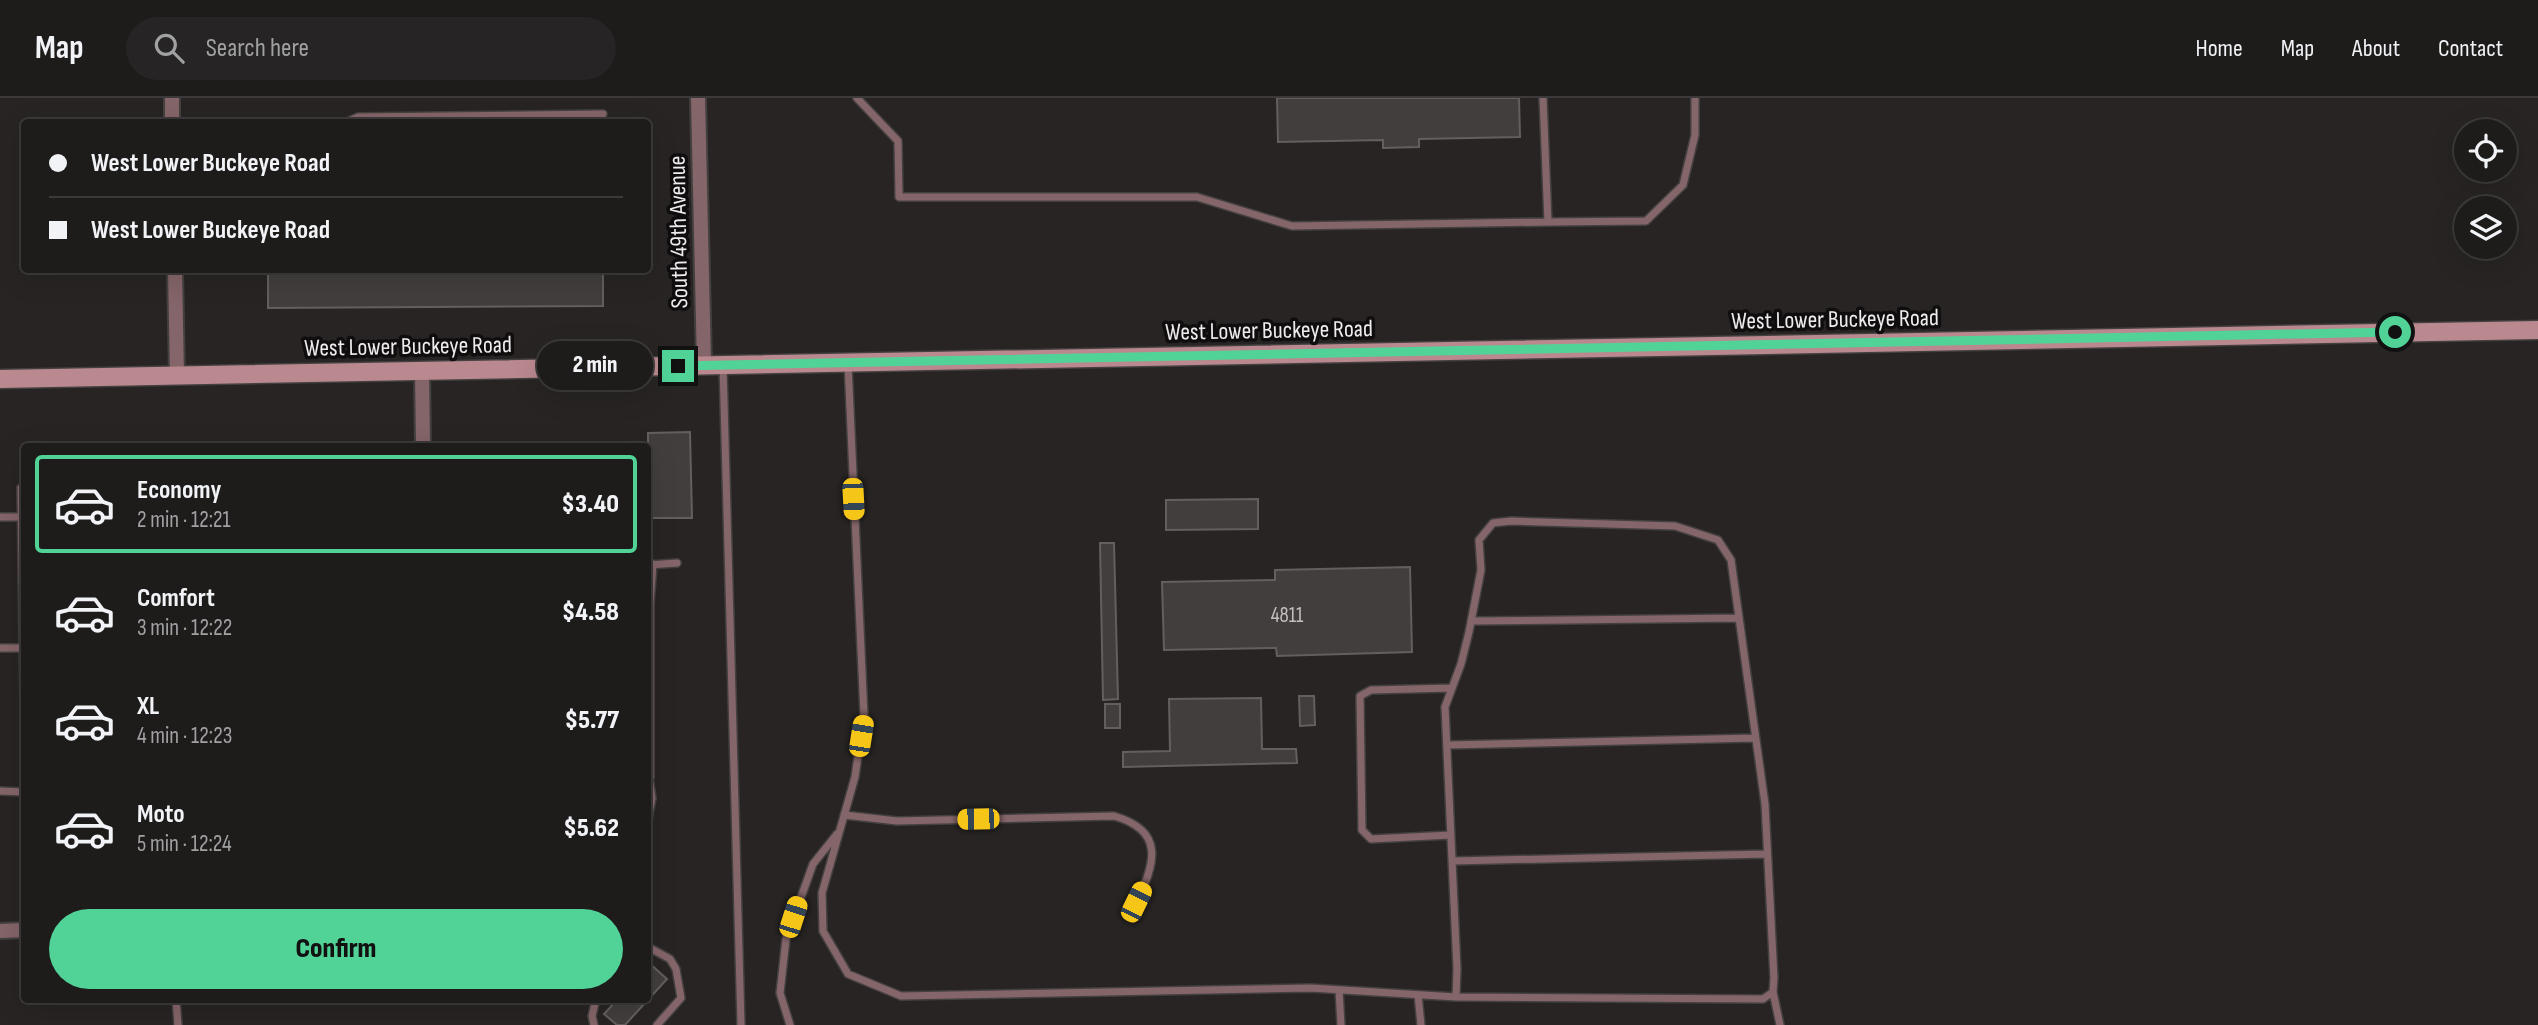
<!DOCTYPE html>
<meta charset="utf-8">
<style>
body{margin:0;font-family:"Sofia Sans Condensed",sans-serif;background:#262424;color:#f1f3f6;height:100vh;display:flex;flex-direction:column;font-size:26px;white-space:nowrap}
*{box-sizing:border-box;margin:0}
p{font-size:23px;color:#a1a1a3}
.icon{flex:none;width:38px;height:38px;fill:none;stroke:currentColor;stroke-width:2;stroke-linecap:round;stroke-linejoin:round}
.map{position:relative;flex:1;overflow:hidden}
.drawer{position:absolute;left:21px;top:345px;width:630px;height:560px;display:flex;flex-direction:column;background:#1e1b1b;border-radius:7px;box-shadow:0 7px 28px #0002,0 0 0 2px #3c393a}
.drawer>*{flex:none}
.banner{position:absolute;left:21px;top:21px;width:630px;height:154px;border-radius:7px;box-shadow:0 7px 28px #0002,0 0 0 2px #3c393a;display:grid;align-content:center;height:154px;padding:0 28px;background:#1e1b1b}
.controls{position:absolute;left:2454px;top:21px;display:grid;gap:14px}
.controls a{display:grid;place-items:center;width:63px;height:63px;border-radius:50%;background:#1e1b1b;box-shadow:0 7px 28px #0002,0 0 0 2px #3c393a;font-size:35px}
.end{position:absolute;width:32px;height:32px;margin:-16px;border:9px solid #51d398;background:#111;box-shadow:0 0 0 4px #111}
.from{border-radius:50%}
.bubble{position:absolute;height:49px;border-radius:24px;background:#1e1b1b;box-shadow:0 7px 28px #0002,0 0 0 2px #3c393a;font-size:23px;font-weight:800;line-height:49px;text-align:center}
.car{position:absolute;width:21px;height:42px;margin:-21px -10px;border-radius:9px;box-shadow:0 0 5px 2px #0007;background:linear-gradient(#f5c518 24%,#345 0 40%,#f5c518 0 76%,#345 0 86%,#f5c518 0)}
.banner b{display:flex;align-items:center;gap:24px;height:66px;font-size:26px}
.banner b+b{border-top:2px solid #3c393a}
.banner i{width:18px;height:18px;background:#f1f3f6}
ul{padding:12px 0 0;list-style:none}
li{display:flex;align-items:center;gap:21px;height:98px;margin:0 14px 10px;padding:0 14px;border:4px solid transparent;border-radius:7px}
li div{flex:1}
li b{display:block;font-size:26px}
li em{font-style:normal;font-weight:800}
li.active{border-color:#51d398}
li>.icon{width:63px;height:63px;stroke-width:1.5}
.cta{display:flex;gap:14px;margin-top:auto;padding:14px 28px}
.cta a{flex:1;height:80px;border-radius:42px;background:#51d398;color:#111;font-size:28px;font-weight:800;line-height:80px;text-align:center}
header{display:flex;align-items:center;gap:42px;box-sizing:border-box;height:98px;padding:0 35px;background:#1e1b1b;border-bottom:2px solid #3c393a}
header strong{font-size:33px}
nav{display:flex;gap:38px;margin-inline-start:auto;font-size:24px}
.search{width:490px;height:63px;background:#262424;display:flex;align-items:center;gap:18px;box-sizing:border-box;padding:0 24px;border-radius:38px;color:#a1a1a3;font-size:26px}
.map>svg:first-child{display:block}
</style>
<header>
<strong>Map</strong>
<div class="search"><svg class="icon" aria-label="search" viewBox="0 0 24 24"><circle cx="10" cy="10" r="6"/><path d="M15 15l6 6"/></svg>Search here</div>
<nav><a>Home</a><a>Map</a><a>About</a><a>Contact</a></nav>
</header>
<div class="map">
<svg width="2538" height="927" viewBox="0 0 2538 927">
<rect width="100%" height="100%" fill="#282424"/>
<path fill="#433e3e" stroke="#645e5f" stroke-width="2" d="M 1277,0 L 1519,0 L 1520,39 L 1419,41 L 1419,49 L 1383,50 L 1383,42 L 1278,44 Z
M 268,172 L 603,172 L 603,208 L 268,210 Z
M 690,334 L 692,420 L 648,420 L 648,335 Z
M 1258,401 L 1258,431 L 1166,432 L 1166,402 Z
M 1100,445 L 1114,445 L 1118,601 L 1103,602 Z
M 1410,469 L 1412,554 L 1277,558 L 1276,550 L 1164,552 L 1162,484 L 1275,482 L 1275,472 Z
M 1299,598 L 1314,598 L 1315,627 L 1300,628 Z
M 1261,600 L 1262,651 L 1296,651 L 1297,665 L 1123,669 L 1123,654 L 1170,653 L 1169,601 Z
M 1105,606 L 1120,606 L 1120,630 L 1105,630 Z
M 648,864 L 667,881 L 625,927 L 617,927 L 604,916 L 618,901 L 648,901 Z"/>
<g fill="none" stroke-linecap="round" stroke-linejoin="round">
<g stroke="#444040" stroke-width="10">
<path id="lane" d="M 857,0 L 898,43 L 899,99 L 1197,99 L 1292,128 L 1548,124 L 1543,0
M 347,24 L 358,19 L 603,16
M 1548,124 L 1646,123 L 1683,87 L 1695,37 L 1695,0
M 848,266 L 864,617 L 855,679 L 822,795 L 823,833 L 848,876 L 901,898 L 1311,890 L 1456,899 L 1457,871 L 1445,609 L 1461,566 L 1469,534 L 1481,472 L 1479,442 L 1493,425 L 1511,423 L 1675,428 L 1718,442 L 1731,462 L 1765,706 L 1774,880 L 1773,894 L 1763,901 L 1456,899
M 723,267 L 741,927
M 21,390 L 24,598
M 0,419 L 24,419
M 648,467 L 677,465
M 1471,523 L 1739,520
M 0,550 L 24,550
M 1447,647 L 1755,640
M 650,679 L 650,506 L 653,466
M 0,693 L 24,694
M 844,717 L 897,723 L 1114,718 C 1166,733 1155,766 1136,805
M 648,721 L 652,700 L 648,674
M 1451,737 L 1371,741 L 1362,732 L 1360,598 L 1371,592 L 1452,590
M 1452,763 L 1767,756
M 648,849 L 670,861 L 676,871 L 681,900 L 657,927
M 1339,892 L 1341,927
M 1773,894 L 1780,927
M 1418,897 L 1421,927
M 176,901 L 178,927
M 594,927 L 592,918 L 596,901
M 790,927 L 780,895 L 786,841 L 813,766 L 837,736"/>
</g>
<g stroke="#444040" stroke-width="18">
<path id="street" d="M 172,0 L 172,24
M 698,0 L 704,267
M 175,172 L 177,278
M 422,272 L 423,348
M 0,833 L 24,832"/>
</g>
<g stroke="#444040" stroke-width="21">
<path id="secondary" d="M 0,281 L 2538,232"/>
</g>
<use href="#lane" stroke="#846569" stroke-width="7"/>
<use href="#street" stroke="#846569" stroke-width="14"/>
<use href="#secondary" stroke="#ba898f" stroke-width="18"/>
</g>
<g fill="none" stroke-linecap="round" stroke-linejoin="round">
<path stroke="#51d398" stroke-width="9" d="M 678,268 L 2395,234"/>
</g>
<g text-anchor="middle" stroke-width="7" stroke-linejoin="round" paint-order="stroke">
<g font-size="21" fill="#c4c0c0">
<text x="1287" y="524">4811</text>
</g>
<g font-size="24" fill="#efecec" stroke="#100d0e">
<text transform="translate(678 134) rotate(-91)" y="8">South 49th Avenue</text>
<text transform="translate(1835 221) rotate(-1)" y="8">West Lower Buckeye Road</text>
<text transform="translate(1269 232) rotate(-1)" y="8">West Lower Buckeye Road</text>
<text transform="translate(408 248) rotate(-1)" y="8">West Lower Buckeye Road</text>
</g>
</g>
</svg>
<div class="controls">
<a><svg class="icon" aria-label="locate" viewBox="0 0 24 24"><circle cx="12" cy="12" r="6"/><path d="M12 2v4M12 18v4M2 12h4M18 12h4"/></svg></a>
<a><svg class="icon" aria-label="layers" viewBox="0 0 24 24"><path d="M12 4l9 5-9 5-9-5zM3 14l9 5 9-5"/></svg></a>
</div>
<i class="end from" style="left:2395px;top:234px"></i>
<i class="end" style="left:678px;top:268px"></i>
<div class="bubble" style="left:537px;top:243px;width:116px">2 min</div>
<i class="car" style="left:853px;top:401px;rotate:177deg"></i>
<i class="car" style="left:861px;top:638px;rotate:9deg"></i>
<i class="car" style="left:978px;top:721px;rotate:269deg"></i>
<i class="car" style="left:1136px;top:804px;rotate:26deg"></i>
<i class="car" style="left:793px;top:819px;rotate:18deg"></i>
<div class="banner">
<b><i class="from"></i>West Lower Buckeye Road</b>
<b><i></i>West Lower Buckeye Road</b>
</div>
<section class="drawer">
<ul>
<li class="active"><svg class="icon" aria-label="car" viewBox="0 0 24 24"><path d="M5 17H2v-5l4-1 3-4h7l3 4 3 1v5h-3M9 17h6M6 11h13"/><circle cx="7" cy="17" r="2"/><circle cx="17" cy="17" r="2"/></svg><div><b>Economy</b><p>2 min · 12:21</p></div><em>$3.40</em></li>
<li><svg class="icon" aria-label="car" viewBox="0 0 24 24"><path d="M5 17H2v-5l4-1 3-4h7l3 4 3 1v5h-3M9 17h6M6 11h13"/><circle cx="7" cy="17" r="2"/><circle cx="17" cy="17" r="2"/></svg><div><b>Comfort</b><p>3 min · 12:22</p></div><em>$4.58</em></li>
<li><svg class="icon" aria-label="car" viewBox="0 0 24 24"><path d="M5 17H2v-5l4-1 3-4h7l3 4 3 1v5h-3M9 17h6M6 11h13"/><circle cx="7" cy="17" r="2"/><circle cx="17" cy="17" r="2"/></svg><div><b>XL</b><p>4 min · 12:23</p></div><em>$5.77</em></li>
<li><svg class="icon" aria-label="car" viewBox="0 0 24 24"><path d="M5 17H2v-5l4-1 3-4h7l3 4 3 1v5h-3M9 17h6M6 11h13"/><circle cx="7" cy="17" r="2"/><circle cx="17" cy="17" r="2"/></svg><div><b>Moto</b><p>5 min · 12:24</p></div><em>$5.62</em></li>
</ul>
<div class="cta"><a>Confirm</a></div>
</section>
</div>
